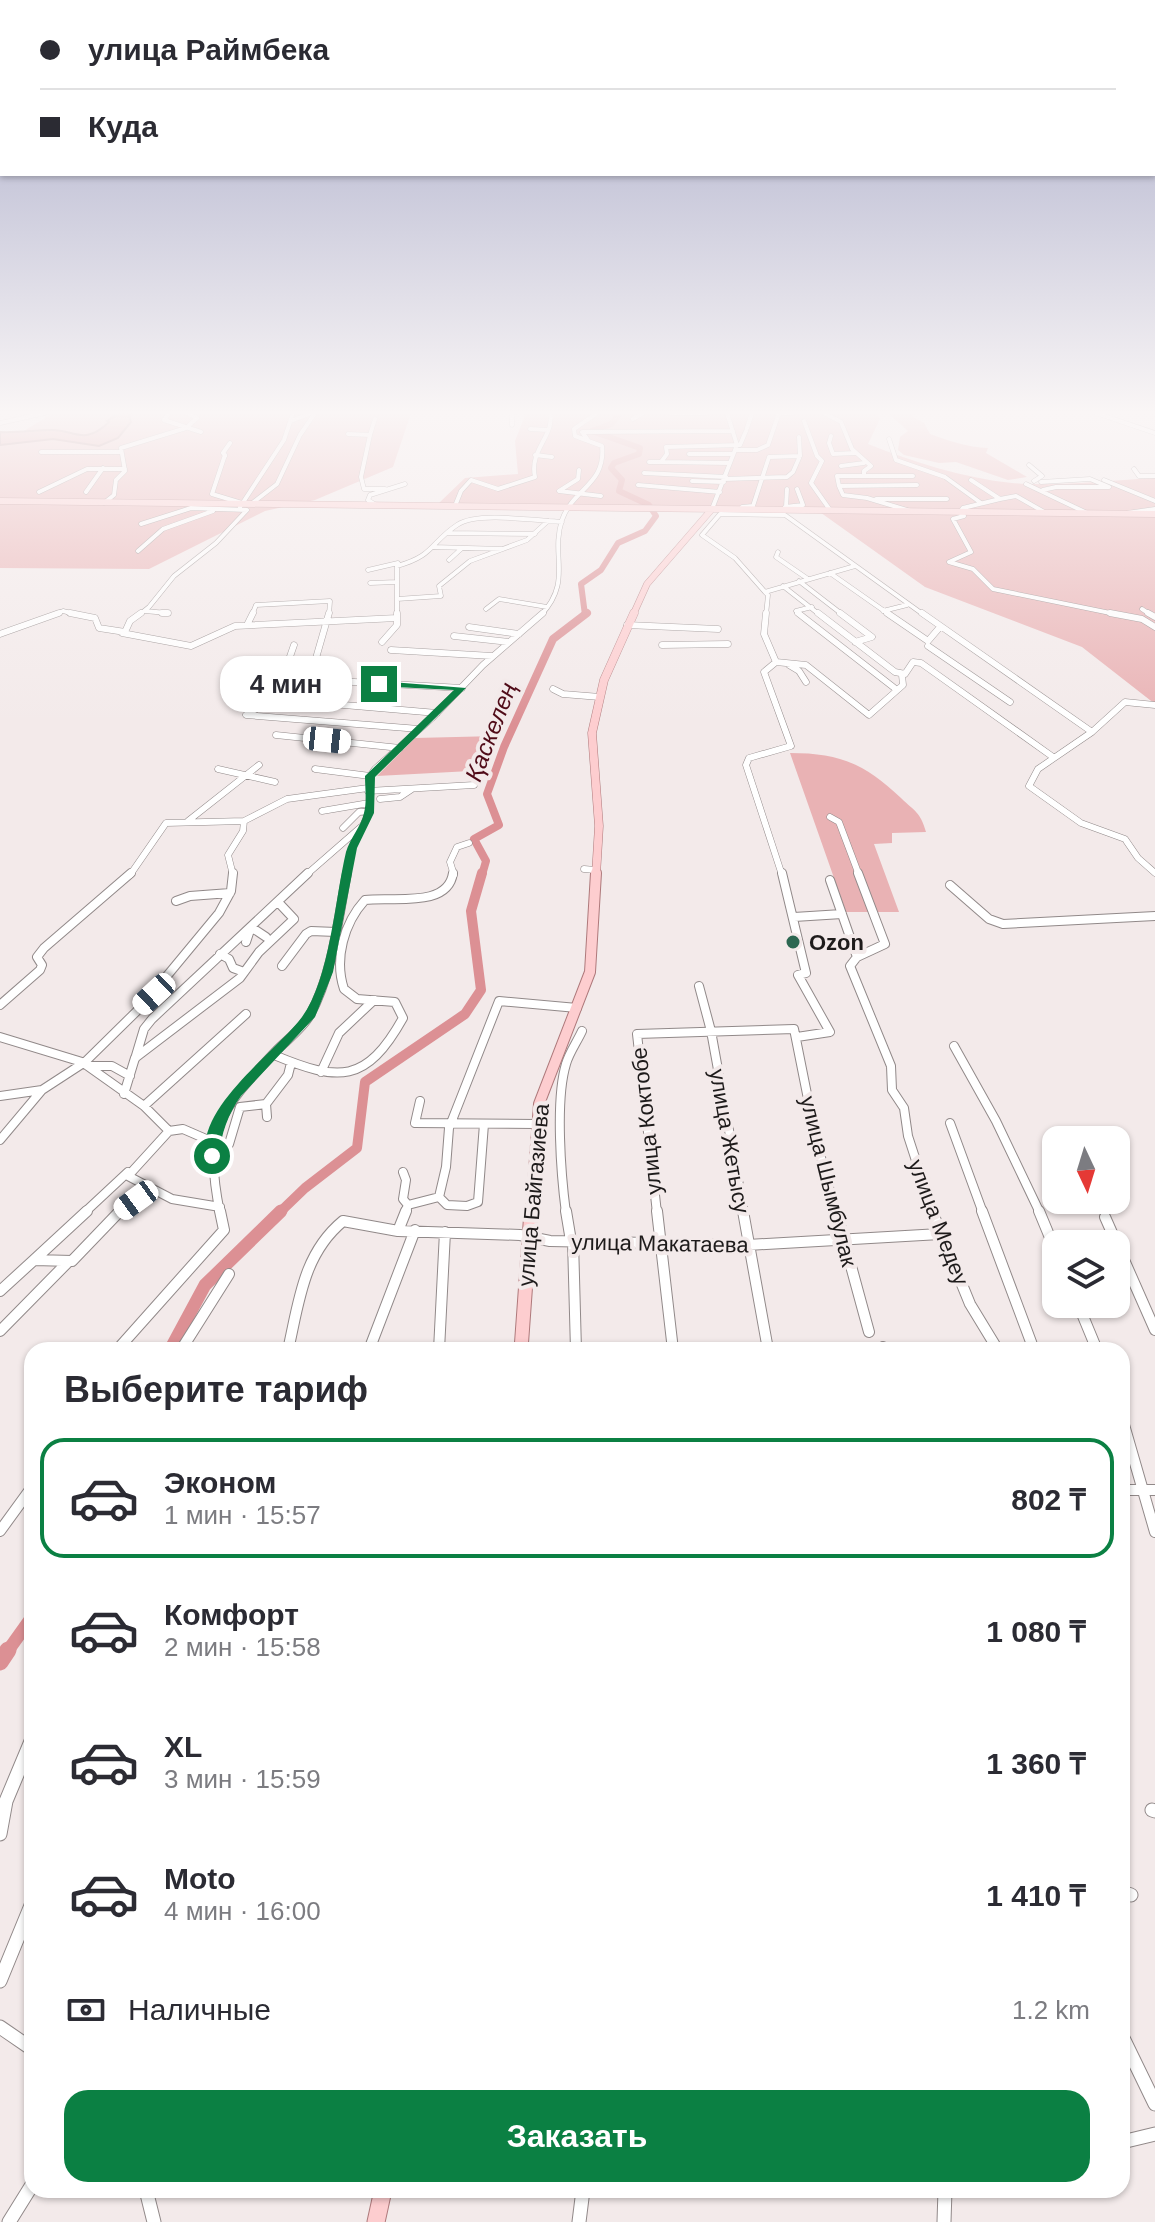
<!DOCTYPE html>
<html lang="ru">
<meta charset="utf-8">
<style>
body{margin:0;font-family:Arial,sans-serif;background:#f2f2f3;color:#2b2b33;height:100vh;display:flex;flex-direction:column;font-size:30px;white-space:nowrap}
*{box-sizing:border-box;margin:0}
p{font-size:26px;color:#7c7c81}
.icon{flex:none;width:44px;height:44px;fill:none;stroke:currentColor;stroke-width:2;stroke-linecap:round;stroke-linejoin:round}
.map{position:relative;flex:1;overflow:hidden}
.panel{position:absolute;left:24px;top:1342px;width:1106px;height:856px;display:flex;flex-direction:column;background:#fff;border-radius:24px;box-shadow:0 2px 6px #0004}
.panel>*{flex:none}
.hud{position:absolute;left:0px;top:0px;width:1156px;height:176px;box-shadow:0 2px 6px #0004;display:grid;align-content:center;height:176px;padding:0 40px;background:#fff}
.needle{width:52px;rotate:176deg}
.controls{position:absolute;left:1042px;top:1126px;display:grid;gap:16px}
.controls a{display:grid;place-items:center;width:88px;height:88px;border-radius:16px;background:#fff;box-shadow:0 2px 6px #0004;font-size:40px}
.end{position:absolute;width:36px;height:36px;margin:-18px;border:10px solid #0b8043;background:#fff;box-shadow:0 0 0 4px #fff}
.from{border-radius:50%}
.bubble{position:absolute;height:56px;border-radius:24px;background:#fff;box-shadow:0 2px 6px #0004;font-size:26px;font-weight:600;line-height:56px;text-align:center}
.car{position:absolute;width:24px;height:48px;margin:-24px -12px;border-radius:10px;box-shadow:0 0 6px 2px #0007;background:linear-gradient(#fff 24%,#345 0 40%,#fff 0 76%,#345 0 86%,#fff 0)}
.hud b{display:flex;align-items:center;gap:28px;height:76px;font-size:30px}
.hud b+b{border-top:2px solid #e1e1e2}
.hud i{width:20px;height:20px;background:#2b2b33}
ul{padding:0;list-style:none}
li{display:flex;align-items:center;gap:24px;height:120px;margin:0 16px 12px;padding:0 24px;border:4px solid transparent;border-radius:24px}
li div{flex:1}
li b{display:block;font-size:30px}
li em{font-style:normal;font-weight:600}
li.current{border-color:#0b8043}
li>.icon{width:72px;height:72px;stroke-width:1.5}
h2{padding:0 40px;font-size:36px;line-height:96px}
.pay{display:flex;align-items:center;gap:20px;height:88px;padding:0 40px;font-size:30px}
.pay p{margin-inline-start:auto}
.primary-button{display:flex;gap:16px;margin-top:auto;padding:16px 40px}
.primary-button a{flex:1;height:92px;border-radius:24px;background:#0b8043;color:#fff;font-size:32px;font-weight:600;line-height:92px;text-align:center}
.map>svg:first-child{display:block}
</style>
<div class="map">
<svg width="1155" height="2222" viewBox="0 0 1155 2222">
<rect width="100%" height="100%" fill="#f3eaea"/>
<path fill="#e9b2b4" d="M 53,413 L 411,413 L 393,467 L 315,500 L 265,511 L 149,569 L 0,568 L 0,446 Z
M 526,413 L 876,413 L 880,419 L 868,444 C 914,462 963,478 1012,483 C 1053,487 1112,480 1155,478 L 1155,704 L 1082,647 L 925,587 L 817,510 L 439,503 L 465,478 L 518,474 L 515,441 Z
M 913,413 L 913,417 L 924,423 L 930,434 C 949,441 967,447 988,448 L 986,453 L 1027,477 L 1008,480 L 956,462 L 939,463 L 904,455 L 898,450 L 900,437 L 908,431 L 889,414 Z
M 497,736 L 489,770 L 377,776 L 415,738 Z
M 790,753 C 840,753 865,764 901,798 C 915,812 920,811 926,832 L 892,833 L 892,843 L 874,844 L 899,912 L 846,912 Z"/>
<path fill="#dc9094" stroke="#a36d70" stroke-width="2" d="M 119,413 L 132,413 L 129,415 L 131,422 L 118,438 L 99,446 L 53,439 L 0,445 L 0,432 C 18,433 34,430 52,430 C 76,430 84,446 109,422 L 107,421 Z"/>
<g fill="none" stroke-linecap="round" stroke-linejoin="round">
<path stroke="#dc9094" stroke-width="6" d="M 585,615 L 581,584 L 601,570 L 618,543 L 645,531 L 656,516 L 649,505 L 619,491 L 622,480 L 611,468 L 614,463 L 639,454 L 640,448 L 592,431 L 611,424 L 620,413"/>
<path stroke="#dc9094" stroke-width="8" d="M 482,875 L 486,861 L 474,839 L 499,825 L 487,794 L 504,747 L 553,639 L 587,613"/>
<path stroke="#dc9094" stroke-width="10" d="M 279,1213 L 305,1188 L 357,1148 L 365,1082 L 465,1014 L 481,990 L 471,911 L 482,873"/>
<path stroke="#dc9094" stroke-width="13" d="M 170,1350 L 205,1285 L 281,1211
M 7,1652 L 32,1617"/>
<path stroke="#dc9094" stroke-width="17" d="M 0,1662 L 8,1650"/>
<g stroke="#918989" stroke-width="5">
<path id="minor-far4" d="M 169,413 L 164,420 L 201,432
M 512,413 L 512,425
M 671,413 L 706,413
M 779,413 L 792,413
M 824,413 L 841,422 L 852,449 L 871,466 L 864,471 L 864,476 L 913,476
M 1096,413 L 1155,433
M 633,419 L 643,413
M 291,421 L 311,413
M 804,421 L 817,456 L 822,461 L 811,483 L 830,510
M 0,423 L 45,413
M 747,428 L 752,413
M 530,429 L 548,430
M 348,434 L 370,435 L 361,477 L 364,489 L 385,489
M 370,435 L 375,419
M 831,436 L 829,443 L 833,454 L 855,453
M 889,439 L 896,460 L 945,477 L 981,503
M 588,440 L 582,432 L 733,431
M 735,450 L 757,450 L 768,445 L 779,413
M 41,452 L 120,452
M 689,454 L 733,454
M 225,455 L 212,494 L 245,504
M 535,455 L 552,457
M 225,456 L 223,453 L 230,443
M 649,462 L 661,462
M 730,463 L 661,462 L 667,454 L 666,447 L 740,445 L 746,431
M 1029,465 L 1042,476 L 1034,481
M 841,466 L 864,463
M 1134,469 L 1139,476 L 1155,476
M 579,470 L 578,479 L 559,491 L 601,496
M 644,473 L 726,477
M 725,479 L 787,477 L 793,472 L 800,456
M 1104,480 L 1155,501
M 692,481 L 724,482
M 1041,482 L 1090,479 L 1109,487 L 1056,487 L 1043,490
M 1026,484 L 1087,513
M 638,485 L 720,492
M 839,486 L 837,476 L 864,476
M 39,492 L 87,469 L 125,469
M 86,492 L 103,468
M 876,499 L 947,499
M 1000,499 L 1016,496 L 1046,513
M 104,503 L 114,495 L 116,480 L 125,471 L 121,448 L 186,428 L 197,418 L 187,413
M 251,504 L 277,484 L 300,435 L 315,413
M 376,505 L 368,500 L 370,495 L 405,484
M 455,506 L 461,491 L 471,480 L 498,489 L 535,477 C 529,449 555,436 550,413
M 240,507 L 284,440 L 293,413
M 742,507 L 753,506 L 769,457 L 800,456 L 799,437
M 785,507 L 803,505 L 797,489
M 786,507 L 787,489
M 712,509 L 737,445 L 727,413
M 910,511 L 867,498 L 843,495 L 839,486 L 917,485
M 1127,513 L 1155,509
M 448,533 L 535,534
M 433,547 L 503,549
M 138,551 L 163,529 L 213,511
M 778,552 L 776,557 L 808,579
M 449,560 L 461,549
M 949,562 L 973,569 L 993,589 L 1120,615
M 949,562 L 971,552 L 953,519 L 964,516 L 960,512 L 963,508 L 1000,499 L 971,480
M 855,566 L 765,592 L 735,558 L 702,535 L 720,514 L 785,515 L 924,615
M 368,570 L 398,563
M 830,573 L 890,615
M 799,581 L 843,615
M 370,583 L 397,582
M 783,586 L 820,615
M 765,592 L 768,595 L 766,615
M 397,599 L 441,596 L 439,586 L 470,561 L 527,540 L 548,521
M 486,609 L 499,599 L 547,607
M 1142,609 L 1151,615
M 144,611 L 168,613
M 883,611 L 907,605
M 53,615 L 63,611 L 79,615
M 139,615 L 149,607 L 174,576 L 216,543 L 247,510 L 191,508 L 141,524
M 252,615 L 256,605 L 330,601 L 329,615
M 397,615 L 397,566 C 434,556 430,543 457,525 C 478,511 537,521 562,522
M 541,615 C 573,581 550,556 562,520 C 573,488 606,485 602,446 L 575,436 L 574,429 L 597,413
M 801,615 L 796,611 L 812,607"/>
</g>
<g stroke="#918989" stroke-width="7">
<path id="minor-far3" d="M 70,613 L 95,618 L 99,628 L 125,632 L 130,621 L 141,613
M 162,613 L 168,613
M 329,613 L 312,672 L 341,673 L 336,681 L 462,688
M 766,613 L 764,634 L 776,662 L 764,672 L 791,746 L 749,758 L 746,765 L 782,875
M 798,613 L 897,690
M 818,613 L 895,672 L 905,674 L 913,662 L 921,663 L 1053,757
M 840,613 L 872,637 L 855,642
M 887,613 L 928,641 L 940,627
M 922,613 L 1092,732 L 1125,702 L 1155,705
M 1110,613 L 1142,619 L 1155,627
M 1148,613 L 1155,617
M 247,625 L 253,613
M 627,625 L 718,629
M 469,627 L 519,634
M 122,633 L 191,646 L 235,626 L 397,618 L 397,613
M 0,634 L 59,613
M 454,636 L 509,642
M 382,642 L 397,625 L 397,618
M 294,645 L 285,671 L 312,672
M 662,645 L 728,644
M 928,646 L 1010,702
M 391,650 L 492,656
M 776,662 L 806,665 L 869,715 L 903,685 L 902,675
M 789,665 L 799,671 L 806,682
M 269,680 L 286,672
M 340,681 C 315,706 275,694 246,715 L 419,729
M 553,689 L 563,694 L 600,697
M 309,702 L 437,713
M 1092,732 L 1038,769 L 1029,786 L 1081,823 L 1125,839 L 1138,858 L 1155,873
M 276,735 L 400,748
M 218,769 L 275,782
M 315,769 L 370,776
M 368,791 L 474,785
M 380,799 L 400,797 L 412,789
M 322,811 L 369,803
M 830,817 L 839,822 L 859,875
M 188,821 L 259,765
M 343,828 L 359,812 L 369,811
M 584,869 L 595,870
M 130,875 L 166,823 L 244,821 L 287,799 L 368,788
M 233,875 L 228,855 L 243,831 L 244,821
M 306,875 L 361,827
M 347,875 L 352,848 L 369,813 L 370,776 L 375,769 L 432,718 L 483,665 L 543,613
M 454,875 L 450,862 L 457,847 L 469,843"/>
</g>
<g stroke="#918989" stroke-width="10">
<path id="minor-far2" d="M 782,873 L 806,973 L 798,975 L 830,1032 L 797,1037
M 830,880 L 857,957 L 850,966 L 891,1066 L 892,1090 L 904,1108 L 908,1136 L 933,1213
M 950,885 L 989,919 L 1003,924 L 1155,916
M 176,901 L 190,896 L 230,893
M 794,917 L 842,914
M 246,942 L 251,927 L 266,937
M 220,954 L 229,959 L 233,968 L 244,972
M 857,957 L 885,944 L 858,873
M 282,966 L 306,934 L 311,931 L 336,932
M 699,986 L 711,1031 L 744,1213
M 0,1005 L 40,970 L 42,965 L 37,957 L 44,948 L 131,873
M 0,1037 L 82,1062 L 144,1106 L 169,1131 L 128,1176 L 172,1199 L 220,1207
M 954,1046 L 996,1121 L 1040,1213
M 274,1055 C 339,1082 366,1084 403,1018 L 395,1002 L 357,999 L 344,989 C 334,959 344,923 365,900 C 391,896 448,909 453,873
M 135,1059 L 144,1029 L 152,1019 L 308,873
M 89,1066 L 112,1066 L 130,1076
M 321,1072 L 339,1033 L 374,1000
M 42,1090 L 85,1062 L 142,1006 L 219,913 L 231,891 L 233,873
M 124,1094 L 135,1058 L 240,978 L 259,952 L 294,919 L 278,902
M 0,1096 L 42,1090 L 0,1140
M 420,1101 L 415,1123 L 536,1124
M 144,1106 L 246,1014
M 267,1117 L 266,1104 L 288,1075 L 291,1063
M 950,1123 L 983,1213
M 169,1131 L 183,1129 L 213,1142
M 229,1144 L 240,1107 L 266,1104
M 403,1172 L 406,1180 L 403,1199 L 408,1205 L 405,1213
M 439,1197 L 446,1167 L 449,1128 L 499,1001 L 577,1008
M 439,1197 L 447,1205 L 467,1206 L 478,1202 L 484,1124
M 408,1205 L 439,1197
M 84,1213 L 128,1172
M 117,1213 L 149,1189
M 220,1213 C 203,1129 220,1110 276,1051 C 287,1040 303,1028 310,1015 C 333,973 338,919 347,873
M 566,1213 C 561,1175 555,1100 566,1064 C 569,1053 577,1042 582,1031
M 657,1213 L 637,1034 L 794,1029 L 816,1139 L 836,1213"/>
</g>
<g stroke="#918989" stroke-width="12">
<path id="minor-far1" d="M 566,1211 L 571,1241
M 657,1211 L 673,1350
M 743,1211 L 767,1344
M 836,1211 L 869,1332
M 932,1211 L 970,1304 L 998,1350
M 982,1211 L 1034,1350
M 1039,1211 L 1056,1252
M 1105,1217 L 1155,1330
M 398,1231 L 406,1211
M 573,1241 L 576,1350
M 34,1260 L 87,1211
M 0,1291 L 34,1260 L 72,1261 L 120,1211
M 1078,1304 L 1097,1350
M 0,1331 L 67,1263
M 883,1347 L 884,1350
M 117,1350 L 224,1230 L 220,1211
M 181,1350 L 229,1274
M 288,1350 C 299,1302 303,1254 343,1221 L 398,1231 L 520,1235 L 550,1241 L 748,1245 L 940,1234
M 369,1350 L 415,1230
M 439,1350 L 445,1232
M 1122,1418 L 1155,1532
M 1122,1490 L 1155,1490
M 0,1531 L 32,1487"/>
</g>
<g stroke="#918989" stroke-width="15">
<path id="minor" d="M 1152,1810 L 1155,1811
M 0,1834 L 6,1801 L 32,1739
M 1122,1892 L 1131,1895
M 0,1981 L 32,1903
M 0,2027 L 32,2049
M 1122,2036 L 1155,2104
M 1122,2142 L 1155,2134
M 146,2190 L 154,2222
M 9,2222 L 32,2185
M 579,2222 L 583,2190
M 944,2222 L 945,2190"/>
</g>
<g stroke="#ae797b" stroke-width="7">
<path id="major-far4" d="M 0,501 L 1155,514
M 633,615 L 647,584 L 712,509"/>
</g>
<g stroke="#ae797b" stroke-width="9">
<path id="major-far3" d="M 596,875 L 599,826 L 592,733 L 604,680 L 634,613"/>
</g>
<g stroke="#ae797b" stroke-width="12">
<path id="major-far2" d="M 531,1213 L 539,1104 L 590,972 L 596,873"/>
</g>
<g stroke="#ae797b" stroke-width="15">
<path id="major-far1" d="M 521,1350 L 531,1211"/>
</g>
<g stroke="#ae797b" stroke-width="19">
<path id="major" d="M 376,2222 L 383,2190"/>
</g>
<use href="#minor-far4" stroke="#fff" stroke-width="4"/>
<use href="#minor-far3" stroke="#fff" stroke-width="6"/>
<use href="#minor-far2" stroke="#fff" stroke-width="8"/>
<use href="#minor-far1" stroke="#fff" stroke-width="10"/>
<use href="#minor" stroke="#fff" stroke-width="13"/>
<use href="#major-far4" stroke="#fdcdcf" stroke-width="6"/>
<use href="#major-far3" stroke="#fdcdcf" stroke-width="8"/>
<use href="#major-far2" stroke="#fdcdcf" stroke-width="10"/>
<use href="#major-far1" stroke="#fdcdcf" stroke-width="13"/>
<use href="#major" stroke="#fdcdcf" stroke-width="17"/>
</g>
<linearGradient id="sky" x2="0" y2="1"><stop stop-color="#a3a6c6"/><stop offset="0.57" stop-color="#faf6f6"/><stop offset="1" stop-color="#faf6f6" stop-opacity="0"/></linearGradient>
<rect width="1155" height="724" fill="url(#sky)"/>
<path fill="#0b8043" d="M 379,681 L 466,688 L 375,777 L 374,813 L 357,848 L 333,972 L 315,1017 L 241,1096 C 228,1114 221,1134 219,1156 L 212,1161 L 207,1159 C 192,1110 277,1051 302,1017 C 330,979 335,898 346,852 C 350,838 361,827 364,813 C 367,802 365,787 365,776 L 454,690 L 376,686 Z"/>
<circle fill="#2c6751" stroke="#f3eaea" stroke-width="3" cx="793" cy="942" r="8"/>
<g text-anchor="middle" stroke-width="8" stroke-linejoin="round" paint-order="stroke">
<g font-size="22" font-weight="bold" fill="#1e1b1b" stroke="#f3eaea" text-anchor="start">
<text x="809" y="950">Ozon</text>
</g>
<g font-size="22" fill="#1e1b1b" stroke="#f3eaea">
<text transform="translate(646 1121) rotate(-96)" y="8">улица Коктобе</text>
<text transform="translate(730 1141) rotate(80)" y="8">улица Жетысу</text>
<text transform="translate(829 1181) rotate(76)" y="8">улица Шымбулак</text>
<text transform="translate(533 1195) rotate(-85)" y="8">улица Байгазиева</text>
<text transform="translate(939 1222) rotate(69)" y="8">улица Медеу</text>
<text transform="translate(660 1243) rotate(1)" y="8">улица Макатаева</text>
</g>
<g font-size="24" font-style="italic" fill="#500b18" stroke="#f3eaea">
<text transform="translate(491 732) rotate(-69)" y="8">Қаскелең</text>
</g>
</g>
</svg>
<div class="controls">
<a><svg class="needle" viewBox="-14 -14 28 28"><path d="M0-13l5 13h-10z" fill="#e53935"/><path d="M0 13l5-13h-10z" fill="#7c7c81"/></svg></a>
<a><svg class="icon" aria-label="layers" viewBox="0 0 24 24"><path d="M12 4l9 5-9 5-9-5zM3 14l9 5 9-5"/></svg></a>
</div>
<i class="end from" style="left:212px;top:1156px"></i>
<i class="end" style="left:379px;top:684px"></i>
<div class="bubble" style="left:220px;top:656px;width:132px">4 мин</div>
<i class="car" style="left:327px;top:740px;rotate:96deg"></i>
<i class="car" style="left:154px;top:994px;rotate:227deg"></i>
<i class="car" style="left:136px;top:1200px;rotate:234deg"></i>
<div class="hud">
<b><i class="from"></i>улица Раймбека</b>
<b><i></i>Куда</b>
</div>
<section class="panel">
<h2>Выберите тариф</h2>
<ul>
<li class="current"><svg class="icon" aria-label="car" viewBox="0 0 24 24"><path d="M5 17H2v-5l4-1 3-4h7l3 4 3 1v5h-3M9 17h6M6 11h13"/><circle cx="7" cy="17" r="2"/><circle cx="17" cy="17" r="2"/></svg><div><b>Эконом</b><p>1 мин · 15:57</p></div><em>802 ₸</em></li>
<li><svg class="icon" aria-label="car" viewBox="0 0 24 24"><path d="M5 17H2v-5l4-1 3-4h7l3 4 3 1v5h-3M9 17h6M6 11h13"/><circle cx="7" cy="17" r="2"/><circle cx="17" cy="17" r="2"/></svg><div><b>Комфорт</b><p>2 мин · 15:58</p></div><em>1 080 ₸</em></li>
<li><svg class="icon" aria-label="car" viewBox="0 0 24 24"><path d="M5 17H2v-5l4-1 3-4h7l3 4 3 1v5h-3M9 17h6M6 11h13"/><circle cx="7" cy="17" r="2"/><circle cx="17" cy="17" r="2"/></svg><div><b>XL</b><p>3 мин · 15:59</p></div><em>1 360 ₸</em></li>
<li><svg class="icon" aria-label="car" viewBox="0 0 24 24"><path d="M5 17H2v-5l4-1 3-4h7l3 4 3 1v5h-3M9 17h6M6 11h13"/><circle cx="7" cy="17" r="2"/><circle cx="17" cy="17" r="2"/></svg><div><b>Moto</b><p>4 мин · 16:00</p></div><em>1 410 ₸</em></li>
</ul>
<div class="pay"><svg class="icon" aria-label="cash" viewBox="0 0 24 24"><path d="M3 7h18v10H3z"/><circle cx="12" cy="12" r="2"/></svg>Наличные<p>1.2 km</p></div>
<div class="primary-button"><a>Заказать</a></div>
</section>
</div>
